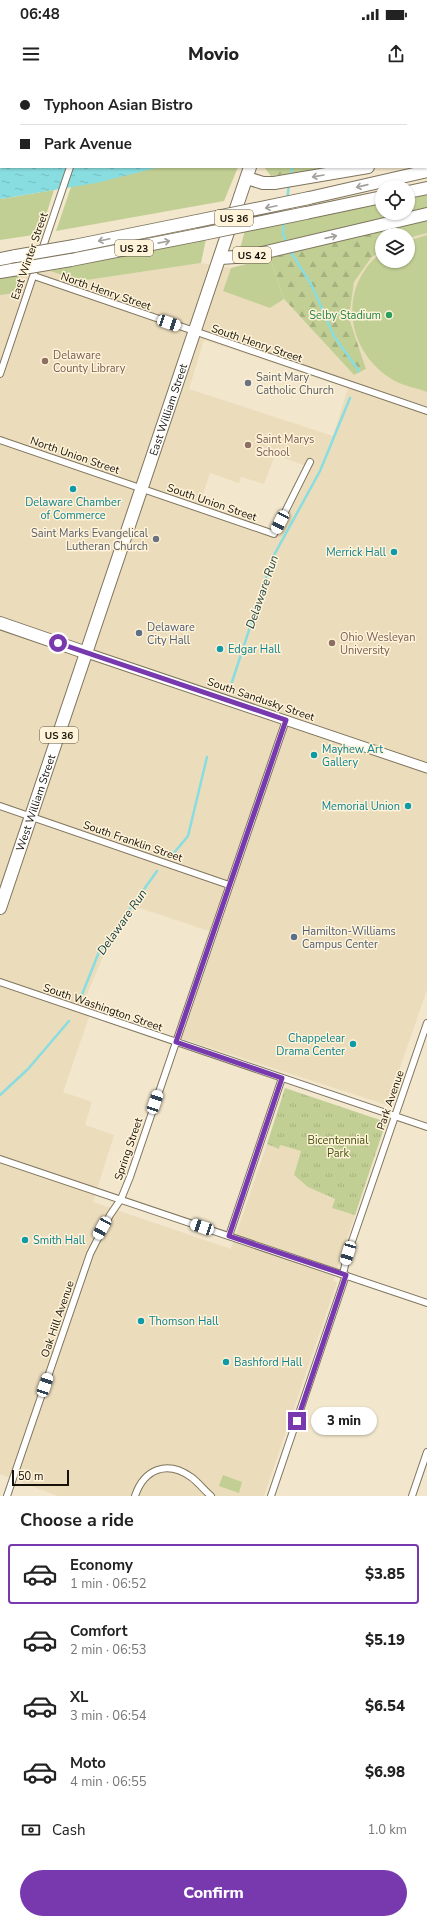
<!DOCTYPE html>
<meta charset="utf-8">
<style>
body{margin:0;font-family:"Nunito Sans",sans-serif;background:#f6f6f6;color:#222;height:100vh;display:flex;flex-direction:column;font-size:15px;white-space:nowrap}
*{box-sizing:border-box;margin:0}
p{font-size:13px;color:#767676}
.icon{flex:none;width:22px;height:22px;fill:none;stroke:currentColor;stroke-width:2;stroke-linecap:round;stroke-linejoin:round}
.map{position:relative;height:1416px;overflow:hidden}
.details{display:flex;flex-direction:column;background:#fff;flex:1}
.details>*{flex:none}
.hud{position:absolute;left:0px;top:0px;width:427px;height:88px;box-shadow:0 1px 3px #0004;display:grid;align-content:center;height:88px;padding:0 20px;background:#fff}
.fabs{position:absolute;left:375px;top:100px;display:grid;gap:8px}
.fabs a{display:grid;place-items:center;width:40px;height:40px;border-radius:50%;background:#fff;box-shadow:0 1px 3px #0004;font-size:20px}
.scale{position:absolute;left:12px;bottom:10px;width:57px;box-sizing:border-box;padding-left:4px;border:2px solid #161209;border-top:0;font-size:11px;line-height:14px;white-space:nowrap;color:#161209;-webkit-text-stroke:3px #fff3d9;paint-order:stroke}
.end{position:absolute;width:18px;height:18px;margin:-9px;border:5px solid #7939ae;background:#fff;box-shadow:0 0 0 2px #fff}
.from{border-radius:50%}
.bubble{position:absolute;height:28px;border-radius:14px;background:#fff;box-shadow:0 1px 3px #0004;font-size:13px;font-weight:800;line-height:28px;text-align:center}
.car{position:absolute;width:12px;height:24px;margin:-12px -6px;border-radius:5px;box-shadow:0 0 3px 1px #0007;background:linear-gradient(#fff 24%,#345 0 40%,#fff 0 76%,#345 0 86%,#fff 0)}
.hud b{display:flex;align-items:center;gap:14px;height:38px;font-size:15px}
.hud b+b{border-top:1px solid #e0e0e0}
.hud i{width:10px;height:10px;background:#222}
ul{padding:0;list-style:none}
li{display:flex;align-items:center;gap:12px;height:60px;margin:0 8px 6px;padding:0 12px;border:2px solid transparent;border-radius:4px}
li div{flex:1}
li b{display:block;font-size:15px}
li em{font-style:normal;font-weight:800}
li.selected{border-color:#7939ae}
li>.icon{width:36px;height:36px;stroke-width:1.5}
h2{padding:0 20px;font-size:18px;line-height:48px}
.pay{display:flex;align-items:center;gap:10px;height:44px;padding:0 20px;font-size:15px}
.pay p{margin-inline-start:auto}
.action{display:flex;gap:8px;margin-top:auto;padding:8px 20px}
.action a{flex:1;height:46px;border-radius:24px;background:#7939ae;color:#fff;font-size:16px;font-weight:800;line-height:46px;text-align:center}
.status{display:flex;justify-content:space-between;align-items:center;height:28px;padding:0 20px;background:#fff;direction:ltr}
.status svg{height:11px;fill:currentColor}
header{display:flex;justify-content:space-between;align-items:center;height:52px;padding:0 20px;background:#fff;font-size:18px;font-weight:800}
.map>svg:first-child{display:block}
</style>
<div class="status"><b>06:48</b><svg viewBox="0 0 49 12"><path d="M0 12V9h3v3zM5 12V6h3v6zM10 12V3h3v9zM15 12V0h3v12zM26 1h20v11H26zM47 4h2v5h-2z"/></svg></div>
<header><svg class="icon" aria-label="menu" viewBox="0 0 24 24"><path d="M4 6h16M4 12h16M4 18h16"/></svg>Movio<svg class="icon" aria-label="share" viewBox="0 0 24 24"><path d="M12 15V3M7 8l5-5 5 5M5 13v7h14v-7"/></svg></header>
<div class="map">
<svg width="427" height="1416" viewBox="0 0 427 1416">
<defs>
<pattern id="forest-firs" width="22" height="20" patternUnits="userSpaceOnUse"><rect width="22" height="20" fill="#c1cf94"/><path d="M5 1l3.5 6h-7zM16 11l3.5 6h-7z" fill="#a5b17e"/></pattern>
<pattern id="park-tufts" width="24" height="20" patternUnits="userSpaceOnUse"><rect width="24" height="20" fill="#c1cf94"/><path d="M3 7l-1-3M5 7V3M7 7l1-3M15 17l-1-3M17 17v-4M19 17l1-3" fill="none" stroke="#a5b17e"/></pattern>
<pattern id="water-ripples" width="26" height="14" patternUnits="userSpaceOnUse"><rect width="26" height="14" fill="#88dde0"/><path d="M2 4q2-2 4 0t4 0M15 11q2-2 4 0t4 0" fill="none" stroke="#75bdbf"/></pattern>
</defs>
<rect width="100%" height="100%" fill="#f2e6cc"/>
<path fill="#ebdcbb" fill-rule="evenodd" d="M 427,153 L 427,910 L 387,1025 L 174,956 L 209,851 L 137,827 L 106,870 L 84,921 L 89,937 L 63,1012 L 92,1022 L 85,1045 L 114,1055 L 93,1122 L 231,1169 L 267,1064 L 279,1069 L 280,1065 L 301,1071 L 294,1095 L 328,1117 L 335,1119 L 333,1128 L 355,1135 L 333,1201 L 337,1202 L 264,1416 L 58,1416 L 0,1394 L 0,215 L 15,213 L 24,192 L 47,190 L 81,201 L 201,183 L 231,188 L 223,211 L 270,228 L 284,219 L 354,295 L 366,289 L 349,238 L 354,202 L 371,178 L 382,170 L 382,181 L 408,181 L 408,158 ZM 204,260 L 348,308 L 333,356 L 189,309 ZM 275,375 L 312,388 L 280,452 L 200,423 L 210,393 L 239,403 L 241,397 L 264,404 Z"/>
<path fill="#c1cf94" d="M 160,87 L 238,87 L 224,121 L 56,151 L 71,107 Z
M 54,110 L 40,154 L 0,160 L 0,119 Z
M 427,115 L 427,128 L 408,132 L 408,119 Z
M 382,124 L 382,133 L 404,133 L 266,168 L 251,171 L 240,169 L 245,150 Z
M 427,140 L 427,153 L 408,158 L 408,155 L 382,155 L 382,157 L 368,153 Z
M 427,155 L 427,312 C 417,308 404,306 395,301 C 346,274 336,207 382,172 L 382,181 L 408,181 L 408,161 Z
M 206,159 L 201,183 L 80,201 L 50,191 Z
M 270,178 L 284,219 L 270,228 L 223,211 L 231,188 Z
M 24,192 L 15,213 L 0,215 L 0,196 Z
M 223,1395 L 242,1402 L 239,1413 L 219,1406 Z"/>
<path fill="url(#forest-firs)" d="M 290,0 L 427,0 L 427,3 L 426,1 Z
M 264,87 L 339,87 L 271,96 Z
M 368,153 L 382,157 L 382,170 L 371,178 L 354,202 L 349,238 L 366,289 L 354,295 L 284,219 L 270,178 Z"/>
<path fill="url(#park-tufts)" d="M 285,1008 L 386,1042 L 355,1135 L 332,1128 L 335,1119 L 308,1107 L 294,1095 L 301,1071 L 280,1065 L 279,1069 L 267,1064 Z"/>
<path fill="url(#water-ripples)" d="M 0,65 L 1,87 L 160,87 L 96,103 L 0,119 Z"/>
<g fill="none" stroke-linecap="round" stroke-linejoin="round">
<path stroke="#88dde0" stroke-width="2.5" d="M 291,96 L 292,87
M 287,120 L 289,105
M 284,140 L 283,154 L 287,164
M 290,171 L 311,204 L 334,256 L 359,291
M 232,602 L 273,477 L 320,391 L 350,318
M 173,774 L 188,756 L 207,677
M 81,917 L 99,872 L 157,791
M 0,1015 L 28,989 L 69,941"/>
<g stroke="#7f755e" stroke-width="8">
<path id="street" d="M 96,0 L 99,1
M 34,196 L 427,331
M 0,294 L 70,87
M 0,360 L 274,454 L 310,382
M 0,726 L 229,805
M 0,902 L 427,1047
M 0,1079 L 427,1223
M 229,1156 L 282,998
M 343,1194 L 348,1173 L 427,943
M 7,1416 L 90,1174 L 110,1135 L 121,1119 L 130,1097 L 286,640
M 135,1416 C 144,1389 167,1380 191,1397 C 198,1402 204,1410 211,1416
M 271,1416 L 346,1195
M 412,1416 L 427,1372"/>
</g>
<g stroke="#7f755e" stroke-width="11">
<path id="secondary" d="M 87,573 L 427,688"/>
</g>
<g stroke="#7f755e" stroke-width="14">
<g id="highway">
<path d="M 278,1 L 278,0"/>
<path d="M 426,76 L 427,76"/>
<path d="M 247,98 L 263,103 L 274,103 L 368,87"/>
<path d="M 408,112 L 427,108"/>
<path d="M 309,118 L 427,91"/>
<path d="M 306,133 L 382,117"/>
<path d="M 74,166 L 197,141"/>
<path d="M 221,178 L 249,176 L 427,134"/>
<path d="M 0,179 L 16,176"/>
<path d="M 71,180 L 198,155"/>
<path d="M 0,192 L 12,190"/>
<path d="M 0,543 L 87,573"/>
<path id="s1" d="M 0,828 L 250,87"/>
</g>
</g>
<use href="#street" stroke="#fff" stroke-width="6"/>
<use href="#secondary" stroke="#fff" stroke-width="9"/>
<use href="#highway" stroke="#fff" stroke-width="12"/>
<g stroke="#7f755e" stroke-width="14" stroke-linecap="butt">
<path id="highway-bridge" d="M 197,141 L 309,118
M 198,155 L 306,133
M 16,176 L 74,166
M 12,190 L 71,180"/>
</g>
<use href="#highway-bridge" stroke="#fff" stroke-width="12"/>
</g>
<defs><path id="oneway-shaft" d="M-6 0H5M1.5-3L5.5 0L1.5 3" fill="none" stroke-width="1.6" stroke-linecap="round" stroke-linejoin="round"/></defs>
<g stroke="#a2a09d">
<use href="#oneway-shaft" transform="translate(318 96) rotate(170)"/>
<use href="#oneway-shaft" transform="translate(362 106) rotate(167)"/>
<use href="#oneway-shaft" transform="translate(271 127) rotate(168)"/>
<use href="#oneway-shaft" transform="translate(331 157) rotate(-13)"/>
<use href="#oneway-shaft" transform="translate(104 160) rotate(168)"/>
<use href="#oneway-shaft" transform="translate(164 162) rotate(-11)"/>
</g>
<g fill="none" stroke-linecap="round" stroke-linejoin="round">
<path stroke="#7939ae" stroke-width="5" d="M 58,563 L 286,640 L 176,962 L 282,998 L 229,1156 L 346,1195 L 297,1341"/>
</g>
<circle fill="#2e9e5b" stroke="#fff3d9" stroke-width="1.5" cx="389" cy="235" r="4"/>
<g fill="#8d6e63" stroke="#fff3d9" stroke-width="1.5">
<circle cx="45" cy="281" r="4"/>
<circle cx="248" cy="365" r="4"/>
<circle cx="332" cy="563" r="4"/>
</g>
<g fill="#6b7280" stroke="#fff3d9" stroke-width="1.5">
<circle cx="248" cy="303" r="4"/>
<circle cx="156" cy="459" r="4"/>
</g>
<g fill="#0f9aa8" stroke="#fff3d9" stroke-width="1.5">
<circle cx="73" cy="409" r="4"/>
<circle cx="394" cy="472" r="4"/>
<circle cx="220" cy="569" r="4"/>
<circle cx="314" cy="675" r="4"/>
<circle cx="408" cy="726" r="4"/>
<circle cx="353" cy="964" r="4"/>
<circle cx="25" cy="1160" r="4"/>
<circle cx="141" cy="1241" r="4"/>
<circle cx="226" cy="1282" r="4"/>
</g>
<g fill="#5c6f8a" stroke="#fff3d9" stroke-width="1.5">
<circle cx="139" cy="553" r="4"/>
<circle cx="294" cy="857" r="4"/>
</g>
<g text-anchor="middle" stroke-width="3" stroke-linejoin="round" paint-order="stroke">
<g fill="#fff3d9" stroke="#5c5647" stroke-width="1">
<rect x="215" y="130" width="38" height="16" rx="3"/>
<rect x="115" y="160" width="38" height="16" rx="3"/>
<rect x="233" y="167" width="38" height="16" rx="3"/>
<rect x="40" y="647" width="38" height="16" rx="3"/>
</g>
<g font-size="10" font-weight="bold" fill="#161209">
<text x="234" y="142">US 36</text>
<text x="134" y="172">US 23</text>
<text x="252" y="179">US 42</text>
<text x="59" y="659">US 36</text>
</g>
<g font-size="11" fill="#161209" stroke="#fff3d9">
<text transform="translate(29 176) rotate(-71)" y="4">East Winter Street</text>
<text transform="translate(106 211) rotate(19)" y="4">North Henry Street</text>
<text transform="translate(257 263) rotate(19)" y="4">South Henry Street</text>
<text dy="4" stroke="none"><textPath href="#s1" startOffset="526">East William Street</textPath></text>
<text transform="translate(75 375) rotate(19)" y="4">North Union Street</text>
<text transform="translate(212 422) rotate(19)" y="4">South Union Street</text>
<text transform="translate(261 619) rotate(19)" y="4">South Sandusky Street</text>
<text dy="4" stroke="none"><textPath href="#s1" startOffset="111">West William Street</textPath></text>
<text transform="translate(133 761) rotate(19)" y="4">South Franklin Street</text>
<text transform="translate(103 927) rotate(19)" y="4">South Washington Street</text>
<text transform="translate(390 1020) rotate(-71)" y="4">Park Avenue</text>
<text transform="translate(128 1069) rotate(-71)" y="4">Spring Street</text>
<text transform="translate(57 1239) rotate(-71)" y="4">Oak Hill Avenue</text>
</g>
<g font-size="11" fill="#27864d" stroke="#fff3d9" text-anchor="end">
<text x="381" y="239">Selby Stadium</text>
</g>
<g font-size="11" fill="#785e54" stroke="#fff3d9" text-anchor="start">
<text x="53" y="279">Delaware<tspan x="53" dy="13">County Library</tspan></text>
<text x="256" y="363">Saint Marys<tspan x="256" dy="13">School</tspan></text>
<text x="340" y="561">Ohio Wesleyan<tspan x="340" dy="13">University</tspan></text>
</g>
<g font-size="11" fill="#5b616d" stroke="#fff3d9" text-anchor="start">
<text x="256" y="301">Saint Mary<tspan x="256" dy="13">Catholic Church</tspan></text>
<text x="148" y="457" text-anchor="end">Saint Marks Evangelical<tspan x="148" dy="13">Lutheran Church</tspan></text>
</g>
<g font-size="11" fill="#0d838f" stroke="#fff3d9" text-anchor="start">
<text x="73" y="426" text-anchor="middle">Delaware Chamber<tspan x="73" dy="13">of Commerce</tspan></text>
<text x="386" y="476" text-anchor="end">Merrick Hall</text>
<text x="228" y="573">Edgar Hall</text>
<text x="322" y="673">Mayhew Art<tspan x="322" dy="13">Gallery</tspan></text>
<text x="400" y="730" text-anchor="end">Memorial Union</text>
<text x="345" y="962" text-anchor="end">Chappelear<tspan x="345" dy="13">Drama Center</tspan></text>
<text x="33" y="1164">Smith Hall</text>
<text x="149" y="1245">Thomson Hall</text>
<text x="234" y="1286">Bashford Hall</text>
</g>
<g font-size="11" fill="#4e5e75" stroke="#fff3d9" text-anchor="start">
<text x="147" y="551">Delaware<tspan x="147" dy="13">City Hall</tspan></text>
<text x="302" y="855">Hamilton-Williams<tspan x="302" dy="13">Campus Center</tspan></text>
</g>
<g font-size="11" fill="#46520d" stroke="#fff3d9">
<text x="338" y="1064">Bicentennial<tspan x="338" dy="13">Park</tspan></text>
</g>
<g font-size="12" font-style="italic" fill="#174041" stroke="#fff3d9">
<text transform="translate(262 512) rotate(-71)" y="4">Delaware Run</text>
<text transform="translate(122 842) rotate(-55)" y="4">Delaware Run</text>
</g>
</g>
</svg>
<div class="fabs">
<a><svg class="icon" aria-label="locate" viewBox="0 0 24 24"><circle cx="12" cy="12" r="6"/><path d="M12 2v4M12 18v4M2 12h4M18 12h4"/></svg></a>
<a><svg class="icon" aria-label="layers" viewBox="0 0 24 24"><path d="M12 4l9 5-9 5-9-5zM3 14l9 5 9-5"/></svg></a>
</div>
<div class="scale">50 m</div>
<i class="end from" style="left:58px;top:563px"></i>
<i class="end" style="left:297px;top:1341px"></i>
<div class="bubble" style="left:311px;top:1327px;width:66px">3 min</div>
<i class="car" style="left:169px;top:243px;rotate:109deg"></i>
<i class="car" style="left:280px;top:442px;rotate:207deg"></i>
<i class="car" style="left:155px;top:1022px;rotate:19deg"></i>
<i class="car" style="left:202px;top:1147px;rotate:289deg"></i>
<i class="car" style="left:102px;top:1148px;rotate:209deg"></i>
<i class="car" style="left:348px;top:1173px;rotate:197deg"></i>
<i class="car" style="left:45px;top:1305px;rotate:19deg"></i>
<div class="hud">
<b><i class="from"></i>Typhoon Asian Bistro</b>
<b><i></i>Park Avenue</b>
</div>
</div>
<section class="details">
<h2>Choose a ride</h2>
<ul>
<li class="selected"><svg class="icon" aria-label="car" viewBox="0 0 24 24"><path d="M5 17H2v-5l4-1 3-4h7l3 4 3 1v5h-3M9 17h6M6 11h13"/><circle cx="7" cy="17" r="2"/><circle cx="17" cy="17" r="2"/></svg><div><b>Economy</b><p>1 min · 06:52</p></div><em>$3.85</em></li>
<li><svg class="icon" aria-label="car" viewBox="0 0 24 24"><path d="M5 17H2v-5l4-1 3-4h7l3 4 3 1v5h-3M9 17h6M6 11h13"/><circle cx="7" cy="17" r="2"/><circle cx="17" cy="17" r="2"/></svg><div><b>Comfort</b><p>2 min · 06:53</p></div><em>$5.19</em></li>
<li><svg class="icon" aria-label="car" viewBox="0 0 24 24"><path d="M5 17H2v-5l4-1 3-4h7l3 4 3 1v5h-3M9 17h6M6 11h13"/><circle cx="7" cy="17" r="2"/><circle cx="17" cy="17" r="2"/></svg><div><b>XL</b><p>3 min · 06:54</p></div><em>$6.54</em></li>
<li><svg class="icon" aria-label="car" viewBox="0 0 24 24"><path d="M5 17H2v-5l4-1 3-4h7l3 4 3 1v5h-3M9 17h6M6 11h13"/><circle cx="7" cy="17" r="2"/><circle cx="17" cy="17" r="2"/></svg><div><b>Moto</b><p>4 min · 06:55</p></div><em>$6.98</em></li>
</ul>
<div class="pay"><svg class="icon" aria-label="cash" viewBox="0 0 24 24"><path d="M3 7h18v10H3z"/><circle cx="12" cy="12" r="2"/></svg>Cash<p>1.0 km</p></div>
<div class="action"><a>Confirm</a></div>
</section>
